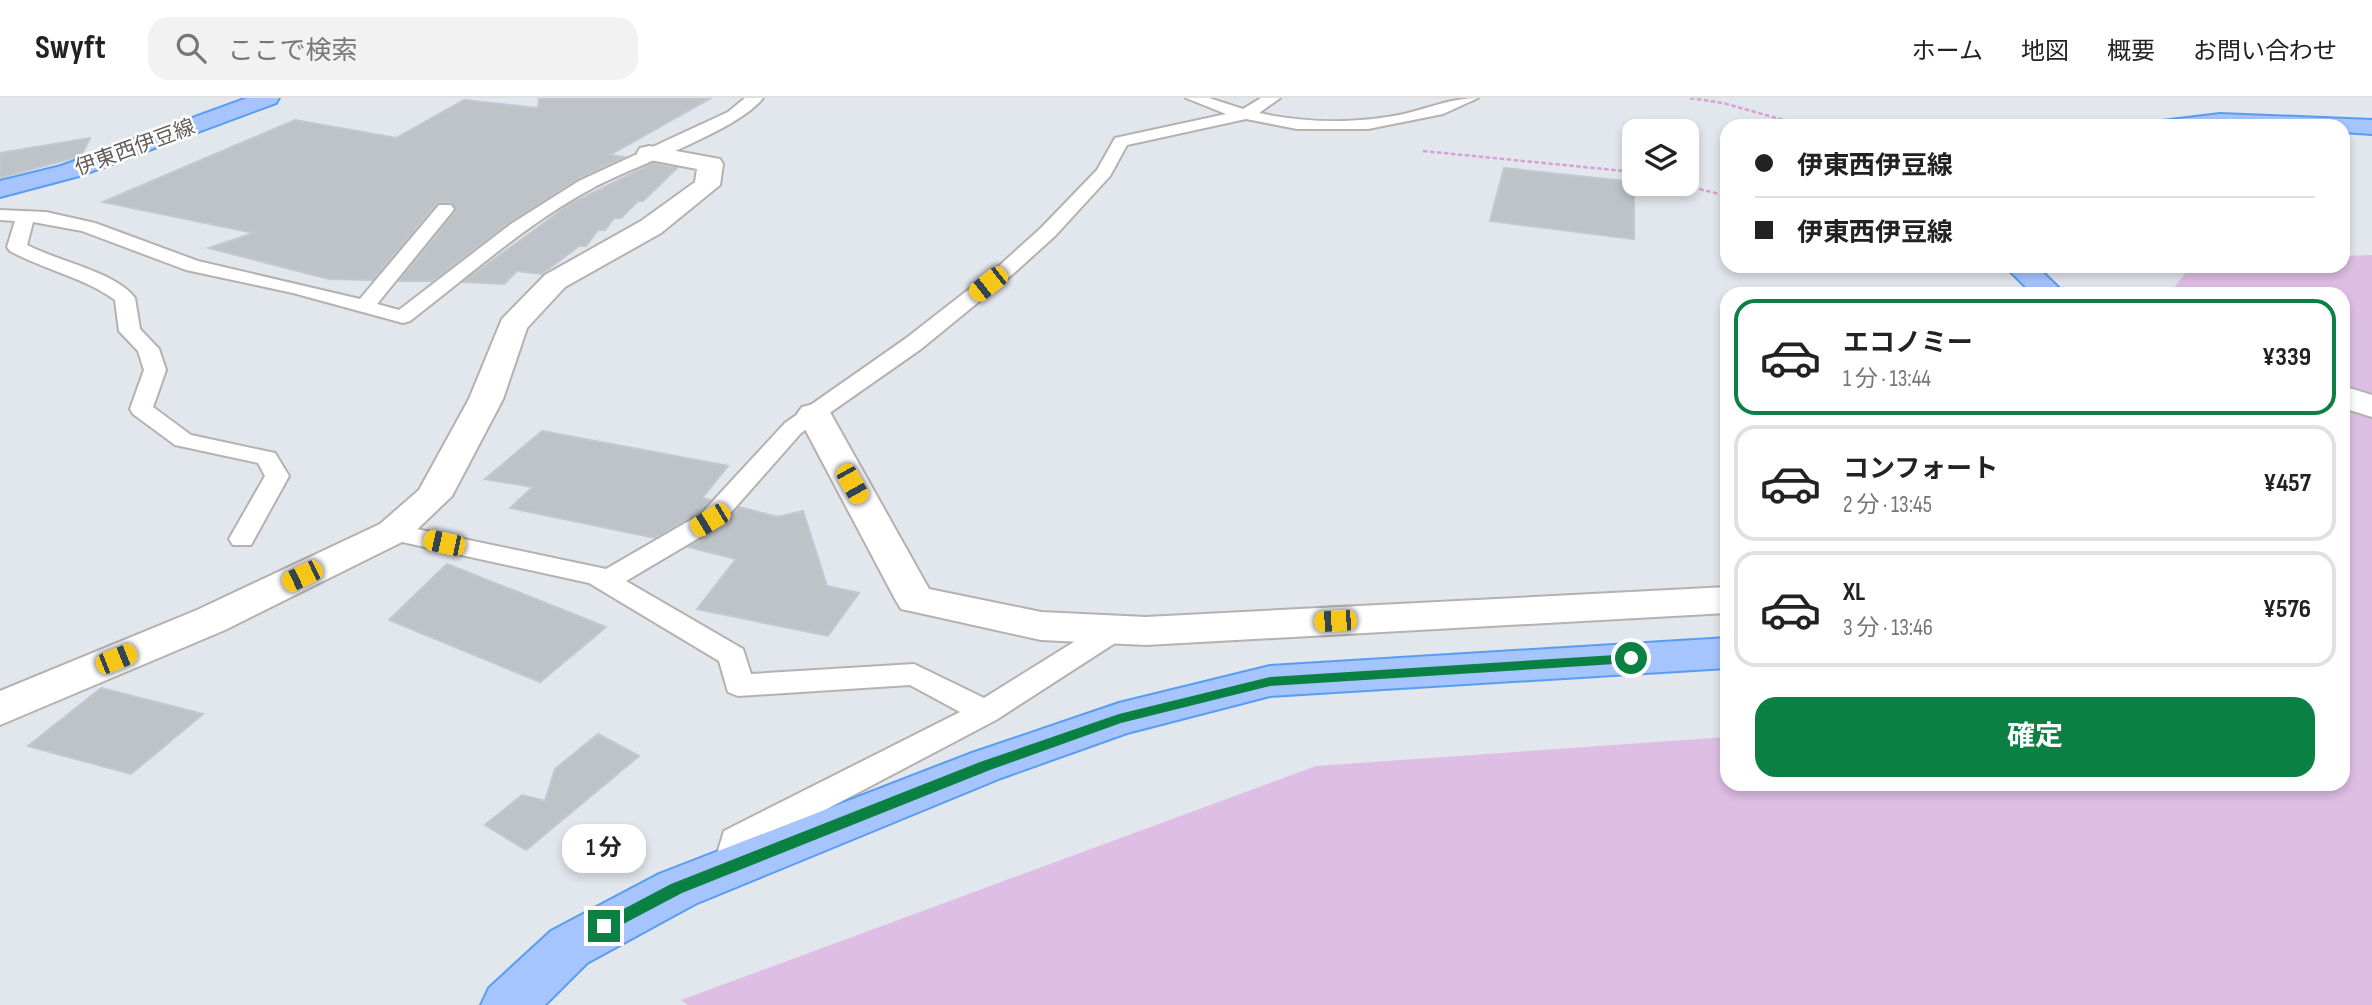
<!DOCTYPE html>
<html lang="ja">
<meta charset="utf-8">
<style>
body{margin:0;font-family:"Sofia Sans Condensed","Noto Sans JP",sans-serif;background:#f2f2f2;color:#222;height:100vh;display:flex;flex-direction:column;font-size:26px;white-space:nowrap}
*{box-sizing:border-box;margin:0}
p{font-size:23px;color:#767676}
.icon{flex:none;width:38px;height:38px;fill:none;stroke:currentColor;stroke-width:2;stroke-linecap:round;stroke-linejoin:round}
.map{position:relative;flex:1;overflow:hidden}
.drawer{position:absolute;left:1720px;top:189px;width:630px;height:504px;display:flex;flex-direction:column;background:#fff;border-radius:21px;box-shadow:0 4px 10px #0003}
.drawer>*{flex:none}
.hud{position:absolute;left:1720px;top:21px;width:630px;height:154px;border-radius:21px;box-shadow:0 4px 10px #0003;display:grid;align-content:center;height:154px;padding:0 35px;background:#fff}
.tools{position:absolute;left:1622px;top:21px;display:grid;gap:14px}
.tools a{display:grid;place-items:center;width:77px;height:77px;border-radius:14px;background:#fff;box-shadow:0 4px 10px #0003;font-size:35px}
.end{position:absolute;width:32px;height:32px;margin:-16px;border:9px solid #0b8043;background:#fff;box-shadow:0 0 0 4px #fff}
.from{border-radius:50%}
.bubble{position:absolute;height:49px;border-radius:21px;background:#fff;box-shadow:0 4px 10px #0003;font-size:23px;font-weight:700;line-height:49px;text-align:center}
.car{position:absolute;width:21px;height:42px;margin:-21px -10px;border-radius:9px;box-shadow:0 0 5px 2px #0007;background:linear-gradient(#f5c518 24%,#345 0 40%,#f5c518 0 76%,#345 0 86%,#f5c518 0)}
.hud b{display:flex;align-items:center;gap:24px;height:66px;font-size:26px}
.hud b+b{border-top:2px solid #e0e0e0}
.hud i{width:18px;height:18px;background:#222}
ul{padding:12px 0 0;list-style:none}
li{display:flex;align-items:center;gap:21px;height:116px;margin:0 14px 10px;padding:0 21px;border:4px solid #e0e0e0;border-radius:21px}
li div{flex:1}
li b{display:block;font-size:26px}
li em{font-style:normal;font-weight:700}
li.active{border-color:#0b8043}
li>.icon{width:63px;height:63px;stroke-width:1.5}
.button{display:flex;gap:14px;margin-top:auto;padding:14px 35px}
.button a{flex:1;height:80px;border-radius:21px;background:#0b8043;color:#fff;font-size:28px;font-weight:700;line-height:80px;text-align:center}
header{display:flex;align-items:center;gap:42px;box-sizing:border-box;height:98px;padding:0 35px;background:#fff;border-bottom:2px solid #e0e0e0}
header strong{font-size:33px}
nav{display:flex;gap:38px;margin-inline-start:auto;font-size:24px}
.search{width:490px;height:63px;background:#f2f2f2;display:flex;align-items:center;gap:18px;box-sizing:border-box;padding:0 24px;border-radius:21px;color:#767676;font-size:26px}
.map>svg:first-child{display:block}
</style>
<header>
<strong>Swyft</strong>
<div class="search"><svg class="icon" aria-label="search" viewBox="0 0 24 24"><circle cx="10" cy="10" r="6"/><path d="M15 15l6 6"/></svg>ここで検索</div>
<nav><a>ホーム</a><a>地図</a><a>概要</a><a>お問い合わせ</a></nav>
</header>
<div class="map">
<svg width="2372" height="907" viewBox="0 0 2372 907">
<rect width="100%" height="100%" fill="#e2e6ed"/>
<path fill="#debee5" d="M 2372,157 L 2372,907 L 688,907 L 681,902 L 1316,668 L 1727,639 L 1727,686 L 2343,686 L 2343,196 L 2169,196 L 2191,168 L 2343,168 L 2343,158 Z"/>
<path fill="#bec3c8" stroke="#c0c9d2" stroke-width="2" d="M 539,0 L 711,0 L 610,57 L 624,59 L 578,81 L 510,124 L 432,183 L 399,183 L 456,113 L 451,104 L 437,105 L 373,182 L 329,181 L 209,150 L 254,135 L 103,104 L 295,22 L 396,40 L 464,2 L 538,10 Z
M 90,40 L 81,58 L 0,80 L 0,55 Z
M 653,65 L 677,70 L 643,103 L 638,103 L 621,120 L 614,120 L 605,132 L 598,132 L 586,148 L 579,148 L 542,176 L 517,173 L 504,186 L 463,184 L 570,106 Z
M 1504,70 L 1634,84 L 1634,141 L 1490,123 Z
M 542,333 L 728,368 L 702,400 L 710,402 L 699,414 L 655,440 L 510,410 L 533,389 L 485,381 Z
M 739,409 L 778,419 L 803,413 L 827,488 L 859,495 L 828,538 L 697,511 L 736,461 L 689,449 L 720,430 Z
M 447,466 L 606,529 L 540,584 L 389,522 Z
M 101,590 L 203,616 L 131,676 L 28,648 Z
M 598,636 L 639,658 L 526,752 L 485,727 L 522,697 L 545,703 L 555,671 Z"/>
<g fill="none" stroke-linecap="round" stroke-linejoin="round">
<g stroke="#b5b1ae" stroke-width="4">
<path id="lane" d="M 745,0 L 763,0 C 736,34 635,67 593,90 C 527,125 469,178 410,223 L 403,225 L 293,195 L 186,172 L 82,133 L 33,124 L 27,147 C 57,163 116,174 135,200 L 140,231 L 159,251 L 166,272 L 153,309 L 191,337 L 275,355 L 289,378 L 251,447 L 233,447 L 229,441 L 265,378 L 258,365 L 175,347 L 133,316 L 130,311 L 144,272 L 138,253 L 119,233 L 115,202 C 83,179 45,172 10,153 L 7,149 L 15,123 L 0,122 L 0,112 L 46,114 L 95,125 L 198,163 L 360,201 L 439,107 L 451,107 L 454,111 L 451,115 L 377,206 L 399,212 L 511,126 L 579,83 L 728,14 Z
M 1186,0 L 1209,0 L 1243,11 L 1261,0 L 1280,0 L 1259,15 C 1306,25 1357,26 1404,16 C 1430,10 1451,0 1478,0 L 1443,16 L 1368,31 L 1297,31 L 1246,21 L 1127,47 L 1110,78 L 1055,138 L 1014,175 L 921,251 L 801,335 L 719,428 L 626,483 L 743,551 L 751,576 L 914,566 L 984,600 L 1106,524 L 1116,521 L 1126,524 L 1130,531 L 1126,538 L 996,622 L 751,751 L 742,779 L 730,783 L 718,779 L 713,769 L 724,733 L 960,614 L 910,587 L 738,598 L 728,594 L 719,563 L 589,485 L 393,442 L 384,440 L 380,434 L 384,428 L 393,426 L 606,471 L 701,416 L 785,325 L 905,241 L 1000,167 L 1041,130 L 1097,72 L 1115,40 L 1226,16 Z"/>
</g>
<g stroke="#b5b1ae" stroke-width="4">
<path id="street" d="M 649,48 L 720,61 L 723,66 L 720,87 L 661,135 L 565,189 L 527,230 L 503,301 L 452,398 L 406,442 L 225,532 L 0,627 L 0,593 L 197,512 L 380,426 L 419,392 L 469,301 L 502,221 L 545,177 L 641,123 L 695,84 L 697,71 L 640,60 L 637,55 L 640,50 Z
M 2343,288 L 2372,297 L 2372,319 L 2343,310 Z
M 814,306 L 826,309 L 831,316 L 929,491 L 1041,514 L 1146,519 L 1727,489 L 1727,515 L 1146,547 L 1041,542 L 915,514 L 901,511 L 895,501 L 797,316 L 802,309 Z"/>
</g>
<g stroke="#599df0" stroke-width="4">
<path id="primary" d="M 247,0 L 279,0 L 276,5 L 79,78 L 0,99 L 0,83 L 61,68 Z
M 2220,16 L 2372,22 L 2372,36 L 2343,34 L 2343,28 L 2158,28 L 2162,23 Z
M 2005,168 L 2036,168 L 2065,196 L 2033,196 Z
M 1727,540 L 1727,570 L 1270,598 L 1127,635 L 1001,680 L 695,806 L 587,865 L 545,907 L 481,907 L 489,890 L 551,833 L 659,776 L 969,656 L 1119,605 L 1270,568 Z"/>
</g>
<path stroke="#d6a2d2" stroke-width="2.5" stroke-dasharray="4.5 2.5" stroke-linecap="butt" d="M 1690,0 L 1723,5 L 1805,28
M 1423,53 L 1634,74
M 1679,86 L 1727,98"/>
<use href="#lane" fill="#fff" fill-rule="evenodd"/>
<use href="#street" fill="#fff" fill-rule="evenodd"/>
<use href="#primary" fill="#a6c4fe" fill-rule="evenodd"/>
</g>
<path fill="#0b8043" d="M 1631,556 L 1637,560 L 1631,565 L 1270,588 L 1121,625 L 990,672 L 682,795 L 610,833 L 599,833 L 597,828 L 599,824 L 671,786 L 980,664 L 1119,616 L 1270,579 Z"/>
<g text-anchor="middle" stroke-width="5" stroke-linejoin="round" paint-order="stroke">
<g font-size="21" fill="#635e5a" stroke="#fff">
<text transform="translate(135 49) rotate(-20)" y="7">伊東西伊豆線</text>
</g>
</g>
</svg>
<div class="tools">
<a><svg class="icon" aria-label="layers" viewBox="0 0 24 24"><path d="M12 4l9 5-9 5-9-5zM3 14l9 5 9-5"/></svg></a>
</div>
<i class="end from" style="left:1631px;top:560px"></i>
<i class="end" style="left:604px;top:828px"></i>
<div class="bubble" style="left:562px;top:726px;width:84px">1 分</div>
<i class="car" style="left:988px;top:186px;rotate:232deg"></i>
<i class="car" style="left:852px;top:386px;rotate:151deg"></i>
<i class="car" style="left:710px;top:422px;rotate:239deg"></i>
<i class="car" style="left:444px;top:445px;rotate:282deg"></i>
<i class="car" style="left:302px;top:478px;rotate:244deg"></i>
<i class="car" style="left:1335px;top:523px;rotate:267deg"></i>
<i class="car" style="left:116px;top:561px;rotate:68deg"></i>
<div class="hud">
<b><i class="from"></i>伊東西伊豆線</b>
<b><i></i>伊東西伊豆線</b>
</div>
<section class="drawer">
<ul>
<li class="active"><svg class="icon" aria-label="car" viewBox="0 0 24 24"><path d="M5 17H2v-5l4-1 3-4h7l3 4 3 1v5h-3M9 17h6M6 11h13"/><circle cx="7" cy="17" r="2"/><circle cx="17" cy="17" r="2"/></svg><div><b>エコノミー</b><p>1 分 · 13:44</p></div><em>¥339</em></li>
<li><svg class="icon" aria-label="car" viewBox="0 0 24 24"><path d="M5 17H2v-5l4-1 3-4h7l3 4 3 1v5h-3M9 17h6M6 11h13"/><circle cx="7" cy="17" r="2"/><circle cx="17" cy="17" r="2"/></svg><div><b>コンフォート</b><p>2 分 · 13:45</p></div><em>¥457</em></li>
<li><svg class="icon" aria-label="car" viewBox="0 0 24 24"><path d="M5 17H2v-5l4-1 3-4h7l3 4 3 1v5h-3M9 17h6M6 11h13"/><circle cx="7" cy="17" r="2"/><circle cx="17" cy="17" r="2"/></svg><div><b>XL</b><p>3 分 · 13:46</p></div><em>¥576</em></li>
</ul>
<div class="button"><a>確定</a></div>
</section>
</div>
